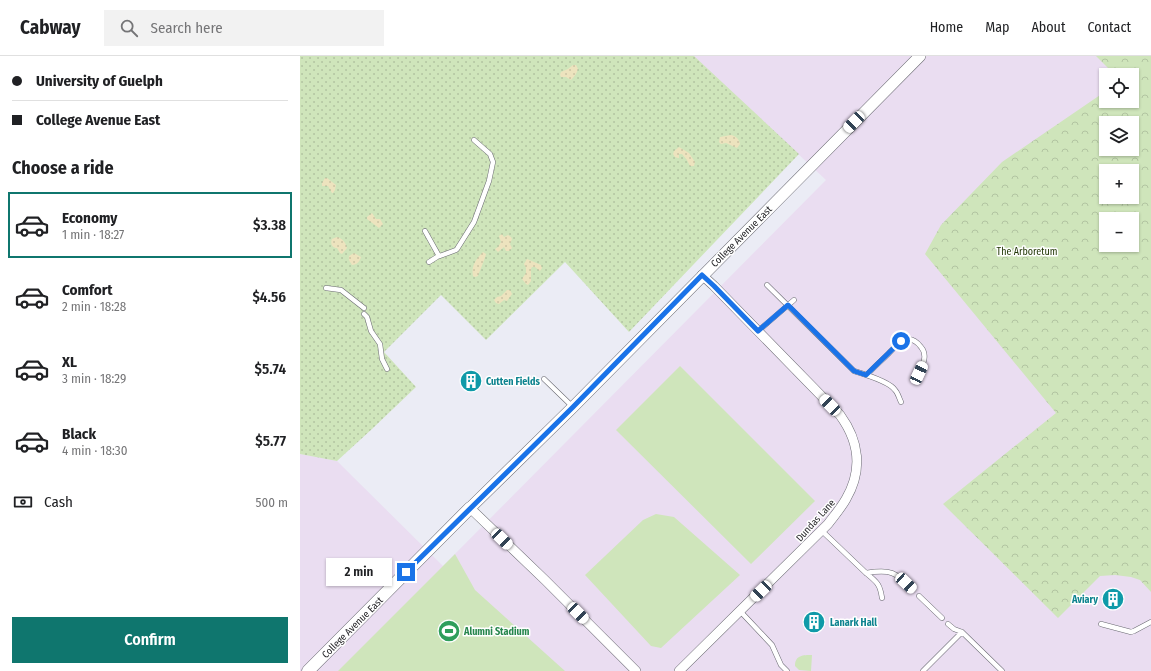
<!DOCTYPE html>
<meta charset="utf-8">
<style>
body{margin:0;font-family:"Fira Sans Condensed",sans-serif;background:#f2f2f2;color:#202124;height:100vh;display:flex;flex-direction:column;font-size:15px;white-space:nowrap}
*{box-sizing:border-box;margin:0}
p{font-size:13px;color:#757577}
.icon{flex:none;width:22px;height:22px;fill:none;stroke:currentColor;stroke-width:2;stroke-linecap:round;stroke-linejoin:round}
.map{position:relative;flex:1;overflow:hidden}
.panel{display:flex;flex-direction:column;background:#fff;width:300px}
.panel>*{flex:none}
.guide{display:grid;align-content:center;height:88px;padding:0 12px;background:#fff}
.fabs{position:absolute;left:799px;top:12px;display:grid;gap:8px}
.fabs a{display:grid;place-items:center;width:40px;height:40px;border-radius:0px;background:#fff;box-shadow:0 1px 3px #0004;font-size:20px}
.end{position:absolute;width:18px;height:18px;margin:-9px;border:5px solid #1a73e8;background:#fff;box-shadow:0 0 0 2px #fff}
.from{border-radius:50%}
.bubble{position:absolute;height:28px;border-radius:0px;background:#fff;box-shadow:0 1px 3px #0004;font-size:13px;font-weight:600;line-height:28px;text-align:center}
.car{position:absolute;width:12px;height:24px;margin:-12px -6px;border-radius:5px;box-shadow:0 0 3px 1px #0007;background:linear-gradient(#fff 24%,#345 0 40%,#fff 0 76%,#345 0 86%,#fff 0)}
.guide b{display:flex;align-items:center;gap:14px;height:38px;font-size:15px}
.guide b+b{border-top:1px solid #e0e0e0}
.guide i{width:10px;height:10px;background:#202124}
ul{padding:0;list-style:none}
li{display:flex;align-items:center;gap:12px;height:66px;margin:0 8px 6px;padding:0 4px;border:2px solid transparent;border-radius:0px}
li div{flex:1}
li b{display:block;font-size:15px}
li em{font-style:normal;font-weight:600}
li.selected{border-color:#0f766e}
li>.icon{width:36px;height:36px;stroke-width:1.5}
h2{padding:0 12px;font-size:18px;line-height:48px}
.pay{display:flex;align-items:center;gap:10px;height:44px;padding:0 12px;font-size:15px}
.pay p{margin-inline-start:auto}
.action{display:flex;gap:8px;margin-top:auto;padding:8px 12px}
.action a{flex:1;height:46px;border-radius:0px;background:#0f766e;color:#fff;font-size:16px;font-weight:600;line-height:46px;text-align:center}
header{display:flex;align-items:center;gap:24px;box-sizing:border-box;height:56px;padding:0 20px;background:#fff;border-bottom:1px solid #e0e0e0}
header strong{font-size:19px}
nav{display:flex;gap:22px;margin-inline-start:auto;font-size:14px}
.search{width:280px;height:36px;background:#f2f2f2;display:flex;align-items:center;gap:10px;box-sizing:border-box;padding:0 14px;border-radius:0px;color:#757577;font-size:15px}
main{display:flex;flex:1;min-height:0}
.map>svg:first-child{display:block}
</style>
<header>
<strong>Cabway</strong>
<div class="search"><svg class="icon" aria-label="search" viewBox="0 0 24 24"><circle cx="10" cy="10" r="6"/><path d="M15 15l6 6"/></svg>Search here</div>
<nav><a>Home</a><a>Map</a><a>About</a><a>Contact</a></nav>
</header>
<main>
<section class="panel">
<div class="guide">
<b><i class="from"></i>University of Guelph</b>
<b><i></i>College Avenue East</b>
</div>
<h2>Choose a ride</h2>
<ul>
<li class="selected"><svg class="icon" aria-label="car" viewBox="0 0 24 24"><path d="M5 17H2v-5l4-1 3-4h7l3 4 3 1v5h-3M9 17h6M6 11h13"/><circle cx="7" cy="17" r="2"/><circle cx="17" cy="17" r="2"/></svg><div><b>Economy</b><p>1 min · 18:27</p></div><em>$3.38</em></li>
<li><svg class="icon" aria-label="car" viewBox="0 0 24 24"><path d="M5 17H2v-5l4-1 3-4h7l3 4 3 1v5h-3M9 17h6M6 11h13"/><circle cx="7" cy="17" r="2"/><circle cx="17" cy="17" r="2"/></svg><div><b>Comfort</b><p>2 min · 18:28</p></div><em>$4.56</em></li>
<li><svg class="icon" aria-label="car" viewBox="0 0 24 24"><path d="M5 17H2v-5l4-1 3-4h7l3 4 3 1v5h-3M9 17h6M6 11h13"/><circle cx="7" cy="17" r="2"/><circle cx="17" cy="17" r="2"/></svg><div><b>XL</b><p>3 min · 18:29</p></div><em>$5.74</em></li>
<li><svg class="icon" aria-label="car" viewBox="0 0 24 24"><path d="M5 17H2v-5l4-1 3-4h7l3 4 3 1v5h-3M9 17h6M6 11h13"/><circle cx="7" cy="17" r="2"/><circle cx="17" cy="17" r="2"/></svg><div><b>Black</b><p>4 min · 18:30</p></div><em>$5.77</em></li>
</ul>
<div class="pay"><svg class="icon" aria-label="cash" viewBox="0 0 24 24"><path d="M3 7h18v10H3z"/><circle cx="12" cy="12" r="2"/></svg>Cash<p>500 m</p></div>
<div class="action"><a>Confirm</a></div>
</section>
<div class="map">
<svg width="851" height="615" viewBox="0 0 851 615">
<defs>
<pattern id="grass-dots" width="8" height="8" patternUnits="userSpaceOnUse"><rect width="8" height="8" fill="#cfe5bb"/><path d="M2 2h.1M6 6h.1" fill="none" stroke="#b2c4a1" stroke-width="1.8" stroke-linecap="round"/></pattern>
<pattern id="forest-crowns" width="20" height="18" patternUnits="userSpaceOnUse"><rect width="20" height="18" fill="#cfe5bb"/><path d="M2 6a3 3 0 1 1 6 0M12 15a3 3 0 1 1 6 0" fill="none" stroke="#b2c4a1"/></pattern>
<pattern id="sand-dots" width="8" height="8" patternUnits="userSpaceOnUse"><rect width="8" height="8" fill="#ede3be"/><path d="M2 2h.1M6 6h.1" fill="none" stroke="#cbc3a3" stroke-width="1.8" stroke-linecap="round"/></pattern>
</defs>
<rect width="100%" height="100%" fill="#ebecf5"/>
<path fill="#eaddf1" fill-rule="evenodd" d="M 393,0 L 851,0 L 851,615 L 0,615 L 0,398 L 37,405 L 143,510 L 526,124 ZM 806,19 L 832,19 L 832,45 L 806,45 ZM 806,67 L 832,67 L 832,93 L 806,93 ZM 806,115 L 832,115 L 832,141 L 806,141 ZM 806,163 L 832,163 L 832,189 L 806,189 Z"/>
<path fill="url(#grass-dots)" d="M 0,0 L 394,0 L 499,98 L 329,276 L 265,206 L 186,284 L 141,239 L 84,296 L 116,331 L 72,373 L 37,405 L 0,398 Z"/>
<path fill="url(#forest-crowns)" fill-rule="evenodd" d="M 796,0 L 851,0 L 851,536 L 840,524 L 831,521 L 815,519 L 800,520 L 758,562 L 643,448 L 756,357 L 625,198 L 641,169 L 702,106 L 806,35 L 806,45 L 832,45 L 832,19 L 815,19 ZM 806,67 L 832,67 L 832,93 L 806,93 ZM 806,115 L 832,115 L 832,141 L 806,141 ZM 806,163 L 832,163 L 832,189 L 806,189 Z"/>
<path fill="url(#sand-dots)" d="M 273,9 L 276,9 L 278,13 C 277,17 274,21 271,24 L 266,21 L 261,21 L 260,19 L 261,16 L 268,13 Z
M 431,79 C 436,80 439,83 440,88 L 437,92 L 426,87 L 421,88 L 419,86 L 420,81 Z
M 379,91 L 389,97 L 395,106 L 394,110 L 390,110 L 387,104 L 382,98 L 379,98 L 379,102 L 378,102 L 375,101 L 373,98 L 374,95 Z
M 25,122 L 27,122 L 36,129 L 35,134 L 33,137 L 32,137 L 28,130 L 22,130 L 22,127 Z
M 72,157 L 76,163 L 80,163 L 83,168 L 79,172 L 67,163 L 67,161 Z
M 202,178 L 204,181 L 208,179 L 211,181 L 212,183 L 210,188 L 212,192 L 209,195 L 206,195 L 204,191 L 198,196 L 195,193 L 198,191 L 201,186 L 199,180 Z
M 37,181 C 42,182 46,187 47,192 L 42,198 L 40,197 L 37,192 C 32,192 30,187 32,183 Z
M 183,196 L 186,198 C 185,203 180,214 178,220 L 175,221 L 173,220 C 171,210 176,203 183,196 Z
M 54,197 L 61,201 C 60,205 57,209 52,209 C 51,206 48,205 49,200 Z
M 227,203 L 241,209 L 242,212 L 240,215 L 235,211 L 232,211 L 231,213 L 231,225 L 228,229 L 226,228 L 222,223 L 226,217 L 226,212 L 224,208 Z
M 207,234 L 210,234 L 212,238 L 207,245 L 204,244 L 199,248 L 196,247 L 194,244 L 197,241 L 201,240 Z"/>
<path fill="#cfe5bb" d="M 380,310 L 515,445 L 451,508 L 316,374 Z
M 356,458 L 374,461 L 440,519 L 361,592 L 351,590 L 285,519 L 343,464 Z
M 155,498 L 175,534 L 265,615 L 38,615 Z
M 512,599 L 511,615 L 499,614 L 495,610 C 495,599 503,599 512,599 Z"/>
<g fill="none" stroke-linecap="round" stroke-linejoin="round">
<g stroke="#696971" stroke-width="5.5">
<path id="service" d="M 125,175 L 139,200
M 129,206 L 137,201 L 156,194 L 157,193 L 174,166 L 189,125 L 193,106 L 190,98 L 174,84
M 467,229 L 554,315 C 564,318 590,326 595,334 C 598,337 599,342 601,346
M 26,232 L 41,234 L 64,252
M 64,258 L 67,261 L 71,275 L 80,288 L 82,303 L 87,313
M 458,275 L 494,244
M 567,319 C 573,312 580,306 587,299 C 597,289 608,274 621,291 C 628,299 623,308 619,317
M 244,323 L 273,351
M 522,475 L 566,517 C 591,513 595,516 613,533
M 566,517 C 577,526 580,528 582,542
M 619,540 L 642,562
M 440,555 L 472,589 L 481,609 L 487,615
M 648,568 L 654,573 L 662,576 L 702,615
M 801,568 L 831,576 L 834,575 L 851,566
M 623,615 L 662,576"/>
</g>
<g stroke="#696971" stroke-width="10">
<path id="minor" d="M 170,452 L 245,524 L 336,615
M 379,615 L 528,468 C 534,460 541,452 546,443 C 563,414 559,385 540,359 L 414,230 L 402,219"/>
</g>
<g stroke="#696971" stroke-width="12">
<path id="tertiary" d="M 170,452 L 273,351 L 620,0"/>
</g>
<g stroke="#696971" stroke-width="13">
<path id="secondary" d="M 8,615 L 170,452"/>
</g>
<use href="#service" stroke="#fff" stroke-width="4.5"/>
<use href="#minor" stroke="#fff" stroke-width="9"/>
<use href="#tertiary" stroke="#fff" stroke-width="11"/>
<use href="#secondary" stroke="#fff" stroke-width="12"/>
</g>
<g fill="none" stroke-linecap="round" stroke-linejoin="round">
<path stroke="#1a73e8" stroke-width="5" d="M 106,516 L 273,351 L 402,219 L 414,230 L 458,275 L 488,249 L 554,315 L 566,319 L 601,285"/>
</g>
<defs>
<g id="building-disc" transform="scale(1.15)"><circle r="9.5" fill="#0f9aa8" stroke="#fff"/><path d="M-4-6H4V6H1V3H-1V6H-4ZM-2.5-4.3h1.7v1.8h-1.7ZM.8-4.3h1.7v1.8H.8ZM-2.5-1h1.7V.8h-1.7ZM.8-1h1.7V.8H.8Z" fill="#fff"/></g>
<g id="stadium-disc" transform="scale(1.15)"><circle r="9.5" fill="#2e9e5b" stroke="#fff"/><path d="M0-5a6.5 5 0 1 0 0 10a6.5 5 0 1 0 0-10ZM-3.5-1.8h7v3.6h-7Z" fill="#fff"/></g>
</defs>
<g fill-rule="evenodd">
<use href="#building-disc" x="171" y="325"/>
<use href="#building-disc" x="813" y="543"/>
<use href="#building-disc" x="514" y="566"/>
<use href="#stadium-disc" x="149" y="575"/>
</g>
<g text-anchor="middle" stroke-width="3" stroke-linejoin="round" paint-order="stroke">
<g font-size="10" fill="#262629" stroke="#fff">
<text transform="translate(441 180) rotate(-45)" y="4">College Avenue East</text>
<text transform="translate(515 464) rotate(-48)" y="4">Dundas Lane</text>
<text transform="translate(52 571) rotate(-45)" y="4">College Avenue East</text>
</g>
<g font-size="10" fill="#233807" stroke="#fff">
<text x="727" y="199">The Arboretum</text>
</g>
<g font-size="10" font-weight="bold" fill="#0d838f" stroke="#fff" text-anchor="start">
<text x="186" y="329">Cutten Fields</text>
<text x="798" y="547" text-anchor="end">Aviary</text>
<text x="530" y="570">Lanark Hall</text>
</g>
<g font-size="10" font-weight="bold" fill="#27864d" stroke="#fff" text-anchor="start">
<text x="164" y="579">Alumni Stadium</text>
</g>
</g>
</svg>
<div class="fabs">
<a><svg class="icon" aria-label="locate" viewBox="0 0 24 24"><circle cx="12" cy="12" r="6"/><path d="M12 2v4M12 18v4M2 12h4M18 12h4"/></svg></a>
<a><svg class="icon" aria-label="layers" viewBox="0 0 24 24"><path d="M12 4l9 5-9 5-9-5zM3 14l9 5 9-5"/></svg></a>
<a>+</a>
<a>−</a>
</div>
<i class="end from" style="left:601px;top:285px"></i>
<i class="end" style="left:106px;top:516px"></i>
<div class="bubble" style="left:26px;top:502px;width:66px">2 min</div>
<i class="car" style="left:554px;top:66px;rotate:225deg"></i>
<i class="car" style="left:619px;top:317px;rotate:25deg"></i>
<i class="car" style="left:530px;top:349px;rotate:316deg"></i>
<i class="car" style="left:202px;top:483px;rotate:134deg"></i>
<i class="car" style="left:606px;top:527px;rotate:133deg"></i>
<i class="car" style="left:461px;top:535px;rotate:226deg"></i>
<i class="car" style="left:278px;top:557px;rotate:135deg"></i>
</div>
</main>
